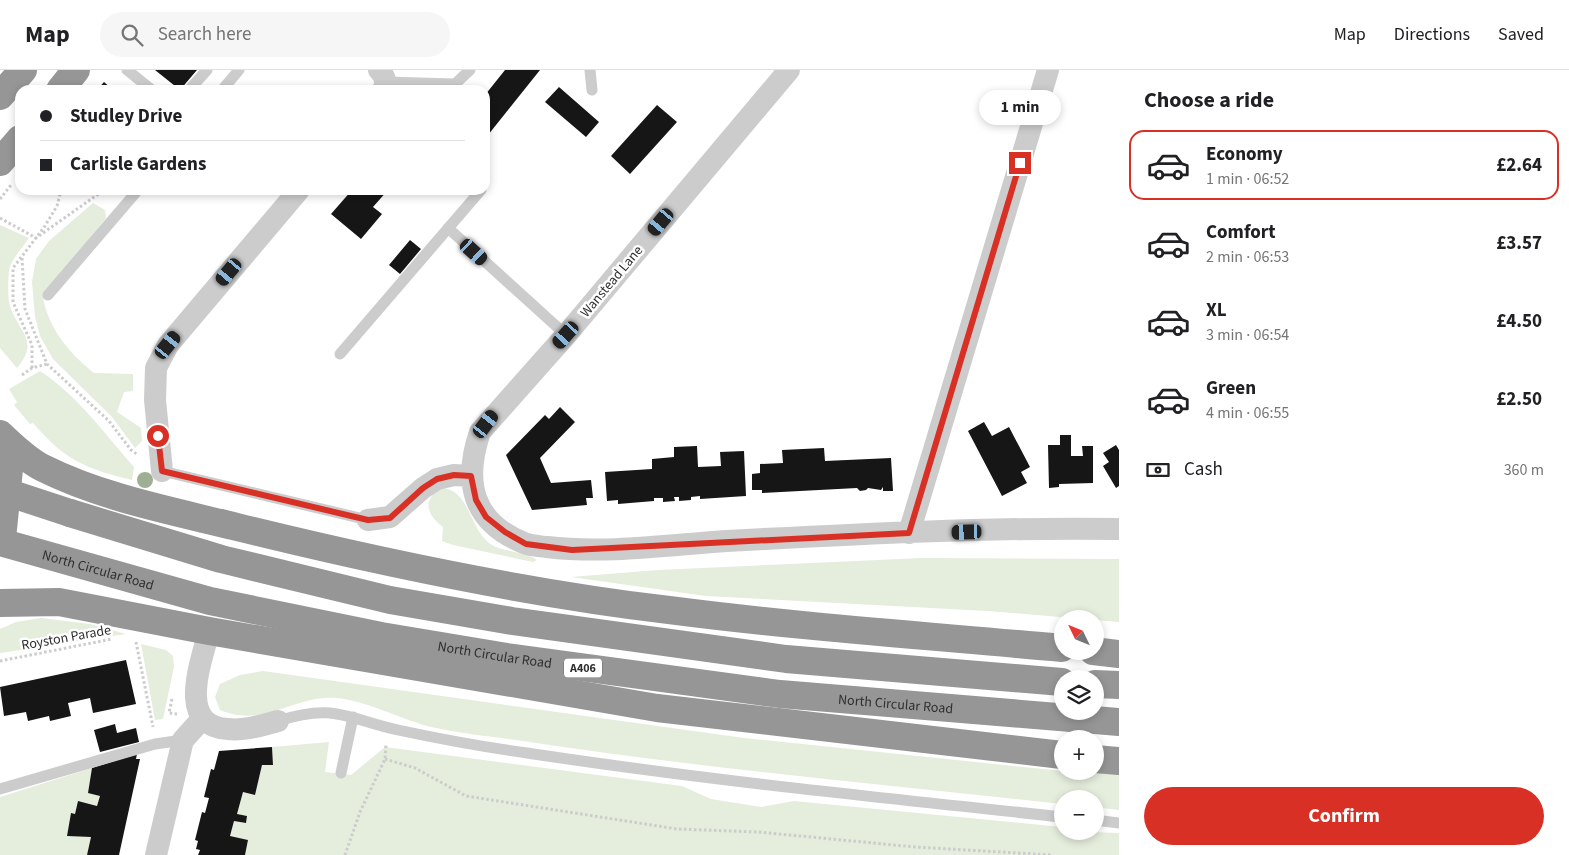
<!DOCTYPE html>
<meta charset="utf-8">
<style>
body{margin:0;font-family:"Source Sans 3",sans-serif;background:#f6f6f6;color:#202124;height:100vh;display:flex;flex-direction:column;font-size:19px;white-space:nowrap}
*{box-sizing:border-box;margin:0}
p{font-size:16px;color:#757577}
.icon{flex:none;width:28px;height:28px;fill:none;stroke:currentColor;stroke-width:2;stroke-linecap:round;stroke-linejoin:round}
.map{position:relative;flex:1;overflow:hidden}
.drawer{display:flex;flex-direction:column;background:#fff;width:450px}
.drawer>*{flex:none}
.banner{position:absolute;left:15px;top:15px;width:475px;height:110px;border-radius:15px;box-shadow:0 2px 8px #0003;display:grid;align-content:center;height:110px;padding:0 25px;background:#fff}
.needle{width:32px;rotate:313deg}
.controls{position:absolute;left:1054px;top:540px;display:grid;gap:10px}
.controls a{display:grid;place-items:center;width:50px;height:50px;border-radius:50%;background:#fff;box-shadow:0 2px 8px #0003;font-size:25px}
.end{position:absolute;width:22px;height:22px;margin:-11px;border:6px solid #d93025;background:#fff;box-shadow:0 0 0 2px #fff}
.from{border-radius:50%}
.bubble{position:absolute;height:35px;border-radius:18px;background:#fff;box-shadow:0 2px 8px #0003;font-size:16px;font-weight:700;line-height:35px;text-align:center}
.car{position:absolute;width:15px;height:30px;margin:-15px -8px;border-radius:6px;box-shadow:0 0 4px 1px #0007;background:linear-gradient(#222 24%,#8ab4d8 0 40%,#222 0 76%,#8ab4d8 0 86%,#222 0)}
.banner b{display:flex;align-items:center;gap:18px;height:48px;font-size:19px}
.banner b+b{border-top:1px solid #e0e0e0}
.banner i{width:12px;height:12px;background:#202124}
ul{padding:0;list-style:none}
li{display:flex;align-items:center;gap:15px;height:70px;margin:0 10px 8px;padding:0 15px;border:2px solid transparent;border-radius:15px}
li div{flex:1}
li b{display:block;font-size:19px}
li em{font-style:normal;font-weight:700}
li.on{border-color:#d93025}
li>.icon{width:45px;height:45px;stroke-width:1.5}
h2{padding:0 25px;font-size:22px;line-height:60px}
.pay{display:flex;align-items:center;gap:12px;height:55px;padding:0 25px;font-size:19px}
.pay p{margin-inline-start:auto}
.button{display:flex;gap:10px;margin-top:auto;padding:10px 25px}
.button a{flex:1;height:58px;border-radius:30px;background:#d93025;color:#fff;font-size:20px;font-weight:700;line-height:58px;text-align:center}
header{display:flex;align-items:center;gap:30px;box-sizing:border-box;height:70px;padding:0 25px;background:#fff;border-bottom:1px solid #e0e0e0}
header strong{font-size:24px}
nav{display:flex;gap:28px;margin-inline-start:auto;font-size:18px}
.search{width:350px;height:45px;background:#f6f6f6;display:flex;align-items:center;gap:12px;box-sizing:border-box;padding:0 18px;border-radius:28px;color:#757577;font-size:19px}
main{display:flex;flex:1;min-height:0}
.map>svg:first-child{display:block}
</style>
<header>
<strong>Map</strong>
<div class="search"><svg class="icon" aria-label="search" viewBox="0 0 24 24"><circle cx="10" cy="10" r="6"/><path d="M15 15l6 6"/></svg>Search here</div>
<nav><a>Map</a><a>Directions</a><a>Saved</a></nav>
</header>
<main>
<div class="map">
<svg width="1119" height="785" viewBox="0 0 1119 785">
<rect width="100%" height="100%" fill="#fff"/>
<path fill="#e5eddd" d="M 93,133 L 105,140 L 106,148 L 43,227 C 48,258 70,284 94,303 L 133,304 L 133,321 L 124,322 L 117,342 L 141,358 L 142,371 L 135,378 L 112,347 L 53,289 L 40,266 L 35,247 L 32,212 L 36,189 L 49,171 Z
M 0,155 L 29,168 C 23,177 10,191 9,201 C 8,210 8,224 9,232 C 15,260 42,269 17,298 L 0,278 Z
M 40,301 C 78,326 104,363 134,397 L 132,410 C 84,398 66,391 33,353 L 30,354 L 14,335 L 17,332 L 9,319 Z
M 440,418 C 469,418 469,457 489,473 C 500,482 523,481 537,490 L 533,492 L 453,475 L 442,471 L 443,457 C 427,445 422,431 440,418 Z
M 922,488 L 1119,489 L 1119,552 L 988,541 L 706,526 L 571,507 L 658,500 Z
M 41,548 L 90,554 L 126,564 L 0,583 L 0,559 L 16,552 Z
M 141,574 L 166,580 L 173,586 L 174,597 L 163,649 L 155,650 Z
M 263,601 L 744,668 L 1062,701 L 1119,704 L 1119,740 L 1095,737 L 1095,729 L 1062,729 L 1062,734 C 880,714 698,698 516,670 C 487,666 456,663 427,656 C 399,648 366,631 337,628 C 293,624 266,659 220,640 L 215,627 L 220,614 L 240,605 Z
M 329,672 L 325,702 L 351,705 L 385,677 L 682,716 L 711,729 L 761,737 L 794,731 L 1062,757 L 1062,761 L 1119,763 L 1119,785 L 245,785 L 248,770 L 230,766 L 234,751 L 246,753 L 247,746 L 237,744 L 243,722 L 255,725 L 262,695 L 273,694 L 272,677 Z
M 92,698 L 100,726 L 97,736 L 78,731 L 75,744 L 71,744 L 67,766 L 91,767 L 87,785 L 0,785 L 0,727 Z"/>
<path fill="#161616" d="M 155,0 L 197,0 L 180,20 Z
M 505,0 L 540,0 L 488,65 L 485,62 L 485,25 Z
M 104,12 L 113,20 L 97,20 Z
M 559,17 L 599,52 L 586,67 L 545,32 Z
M 657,35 L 677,52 L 630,104 L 611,86 Z
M 352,120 L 388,120 L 373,137 L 382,144 L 361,169 L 331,144 Z
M 410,170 L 421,179 L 400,204 L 389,195 Z
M 560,337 L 575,352 L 540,388 L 551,413 L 591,410 L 593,428 L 586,428 L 587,435 L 532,440 L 506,385 L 545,345 L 549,349 Z
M 984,352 L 992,366 L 1009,357 L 1030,397 L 1021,402 L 1027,413 L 1002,426 L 968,361 Z
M 1060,365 L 1071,365 L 1071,386 L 1083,386 L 1082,376 L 1093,376 L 1093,413 L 1059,414 L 1059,417 L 1049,418 L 1048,375 L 1060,375 Z
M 1116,375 L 1119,380 L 1119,416 L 1116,418 L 1103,396 L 1109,392 L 1103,383 Z
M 697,376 L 698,397 L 721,396 L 720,382 L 744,381 L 746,426 L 700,429 L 700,426 L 691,427 L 691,430 L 679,431 L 679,427 L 674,427 L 675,431 L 663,432 L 663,428 L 654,428 L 654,431 L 618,434 L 618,430 L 607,431 L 605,402 L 652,399 L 652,389 L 674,387 L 674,377 Z
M 824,378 L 825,391 L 891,388 L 893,421 L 883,421 L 883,417 L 881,420 L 868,418 L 866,420 L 860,421 L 857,418 L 762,423 L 762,420 L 752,420 L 752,404 L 760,403 L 760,394 L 783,393 L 782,380 Z
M 126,590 L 136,634 L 93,643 L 90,628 L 68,633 L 71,646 L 50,651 L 49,646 L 28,651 L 26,642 L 4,646 L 0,617 Z
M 115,654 L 117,663 L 136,658 L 139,672 L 100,682 L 94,660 Z
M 272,677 L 273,695 L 262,695 L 255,725 L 243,722 L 237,744 L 247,746 L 246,753 L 234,751 L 230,766 L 248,770 L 245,785 L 198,785 L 200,780 L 196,779 L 198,771 L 195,770 L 202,742 L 205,743 L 209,728 L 204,727 L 211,699 L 214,700 L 219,681 Z
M 137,684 L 136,689 L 140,689 L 119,785 L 87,785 L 91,767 L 67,766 L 71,743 L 75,744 L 78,731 L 97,736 L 100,726 L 88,723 L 92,698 Z"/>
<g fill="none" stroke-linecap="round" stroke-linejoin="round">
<path stroke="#ccc" stroke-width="3" stroke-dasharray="2.5 2.5" stroke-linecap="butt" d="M 0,129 L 11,115
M 0,148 L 36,168 L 104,120
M 22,188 L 25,239 L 47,294 L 109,351 L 131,380 L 138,385
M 32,298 L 32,275 L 13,232 L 13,198 L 45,156 L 57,136 L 61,120
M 22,305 L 32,298 L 47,294
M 136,572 L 153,657
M 0,591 L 112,569
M 172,629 L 169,643 L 177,644
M 385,689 L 415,698 L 466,726 L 677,759 L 758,762 L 915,777 L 1052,785
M 345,785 L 360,742 L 385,689 L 386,675"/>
<path stroke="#ccc" stroke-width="11" d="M 127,0 L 152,20
M 590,0 L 592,20
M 386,12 L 455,14 L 470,0
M 189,20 L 207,0
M 222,20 L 239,0
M 448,158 L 566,265
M 48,225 L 138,120
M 340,284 L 481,120
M 162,401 L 368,450
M 278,651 C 334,633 345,648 398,660 C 440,669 484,677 527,683 C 705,710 884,728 1062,747
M 341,703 L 353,647
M 0,719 L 155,674 L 183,670
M 1095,750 L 1119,753"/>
<path stroke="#ccc" stroke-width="22" d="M 379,0 C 385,6 387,12 383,20
M 789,0 L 566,265 L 480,362 C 463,412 472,452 524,473 C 531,476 540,476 547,477 C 605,484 668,475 727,471 C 857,464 989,457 1119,459
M 162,401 L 155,330 L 156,298 L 168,275 L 299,120
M 368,450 L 390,447 L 423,418 L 437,409 L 454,405 L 471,406
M 909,463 L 1048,0
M 209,561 C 201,593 176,656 228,659 C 245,661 262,655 278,651
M 156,785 L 183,670 L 202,649"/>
<g stroke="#969696" stroke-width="28">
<path d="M 60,20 L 76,0"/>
<path d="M 0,26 L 23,0"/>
<path d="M 0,92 L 20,69"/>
<path d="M 0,364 C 13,376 27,390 43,398 C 103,428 173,441 237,457 C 379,492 524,523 669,540 C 800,557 931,566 1062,578"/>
<path d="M 0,374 L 9,399 L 3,459 L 0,465"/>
<path d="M 70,443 L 221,489 L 390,530 L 512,551 L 786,589 L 1062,612"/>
<path id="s1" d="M 0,472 L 210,531 L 381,566 L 507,587 L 780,624 L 1119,652"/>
<path d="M 0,533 L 59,532 L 209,561 L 657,638 L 1062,685"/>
<path d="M 1093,581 L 1119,584"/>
<path d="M 1095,614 L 1119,615"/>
<path d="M 1095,689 L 1119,691"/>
</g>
<path stroke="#969696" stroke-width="28" d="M 0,420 L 70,443"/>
</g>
<circle fill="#9faf93" cx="145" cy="410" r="8"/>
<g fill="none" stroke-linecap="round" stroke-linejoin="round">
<path stroke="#d93025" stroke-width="6" d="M 158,366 L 162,401 L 368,450 L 390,448 L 423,418 L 437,409 L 454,405 L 471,406 L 476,430 L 486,447 L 505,462 L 526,474 L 572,480 L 909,463 L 1020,93"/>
</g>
<g text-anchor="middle" stroke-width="5" stroke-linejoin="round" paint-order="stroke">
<rect fill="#fff" stroke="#6d6d6d" stroke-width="1" x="564" y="588.5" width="38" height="19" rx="4"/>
<g font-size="12" font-weight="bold" fill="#2f2f2f">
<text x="583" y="602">A406</text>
</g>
<g font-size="14" fill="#2f2f2f" stroke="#fff">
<text transform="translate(611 211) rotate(-50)" y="5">Wanstead Lane</text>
<text dy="5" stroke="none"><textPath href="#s1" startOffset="102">North Circular Road</textPath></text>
<text transform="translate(66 567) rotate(-10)" y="5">Royston Parade</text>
<text dy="5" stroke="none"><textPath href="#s1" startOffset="508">North Circular Road</textPath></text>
<text dy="5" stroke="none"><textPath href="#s1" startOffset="912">North Circular Road</textPath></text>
</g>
</g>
</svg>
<div class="controls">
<a><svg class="needle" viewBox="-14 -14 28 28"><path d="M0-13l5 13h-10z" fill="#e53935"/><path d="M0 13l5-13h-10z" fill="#757577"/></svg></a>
<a><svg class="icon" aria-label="layers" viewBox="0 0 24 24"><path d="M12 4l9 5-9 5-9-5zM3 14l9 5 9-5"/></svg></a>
<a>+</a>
<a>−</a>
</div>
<i class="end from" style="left:158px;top:366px"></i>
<i class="end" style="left:1020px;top:93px"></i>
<div class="bubble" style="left:979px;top:20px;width:82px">1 min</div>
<i class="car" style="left:661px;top:152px;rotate:220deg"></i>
<i class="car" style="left:474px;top:182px;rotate:132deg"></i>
<i class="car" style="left:229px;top:202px;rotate:220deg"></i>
<i class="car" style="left:566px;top:265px;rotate:222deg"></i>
<i class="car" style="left:168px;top:275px;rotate:39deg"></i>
<i class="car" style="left:486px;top:354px;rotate:37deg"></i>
<i class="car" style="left:967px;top:462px;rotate:268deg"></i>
<div class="banner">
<b><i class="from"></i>Studley Drive</b>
<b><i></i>Carlisle Gardens</b>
</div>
</div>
<section class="drawer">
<h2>Choose a ride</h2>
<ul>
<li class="on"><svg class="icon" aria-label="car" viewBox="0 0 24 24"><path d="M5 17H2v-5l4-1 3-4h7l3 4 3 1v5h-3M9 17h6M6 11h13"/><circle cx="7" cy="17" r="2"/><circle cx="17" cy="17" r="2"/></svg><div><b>Economy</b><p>1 min · 06:52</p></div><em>£2.64</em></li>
<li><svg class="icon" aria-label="car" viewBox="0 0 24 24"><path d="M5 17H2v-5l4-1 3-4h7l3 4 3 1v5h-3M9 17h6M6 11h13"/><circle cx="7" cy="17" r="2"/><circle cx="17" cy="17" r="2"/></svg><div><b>Comfort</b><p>2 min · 06:53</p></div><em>£3.57</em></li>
<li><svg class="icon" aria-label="car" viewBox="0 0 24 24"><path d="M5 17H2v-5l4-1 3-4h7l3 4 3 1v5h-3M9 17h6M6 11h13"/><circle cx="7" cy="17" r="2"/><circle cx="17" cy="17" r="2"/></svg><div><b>XL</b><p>3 min · 06:54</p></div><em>£4.50</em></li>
<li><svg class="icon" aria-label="car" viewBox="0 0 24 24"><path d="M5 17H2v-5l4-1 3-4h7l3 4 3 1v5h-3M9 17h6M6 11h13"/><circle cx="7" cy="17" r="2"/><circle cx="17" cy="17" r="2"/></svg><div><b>Green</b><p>4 min · 06:55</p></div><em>£2.50</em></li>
</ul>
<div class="pay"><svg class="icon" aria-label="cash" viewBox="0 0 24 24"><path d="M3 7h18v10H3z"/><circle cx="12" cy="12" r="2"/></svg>Cash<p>360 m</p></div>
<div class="button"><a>Confirm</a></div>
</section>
</main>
